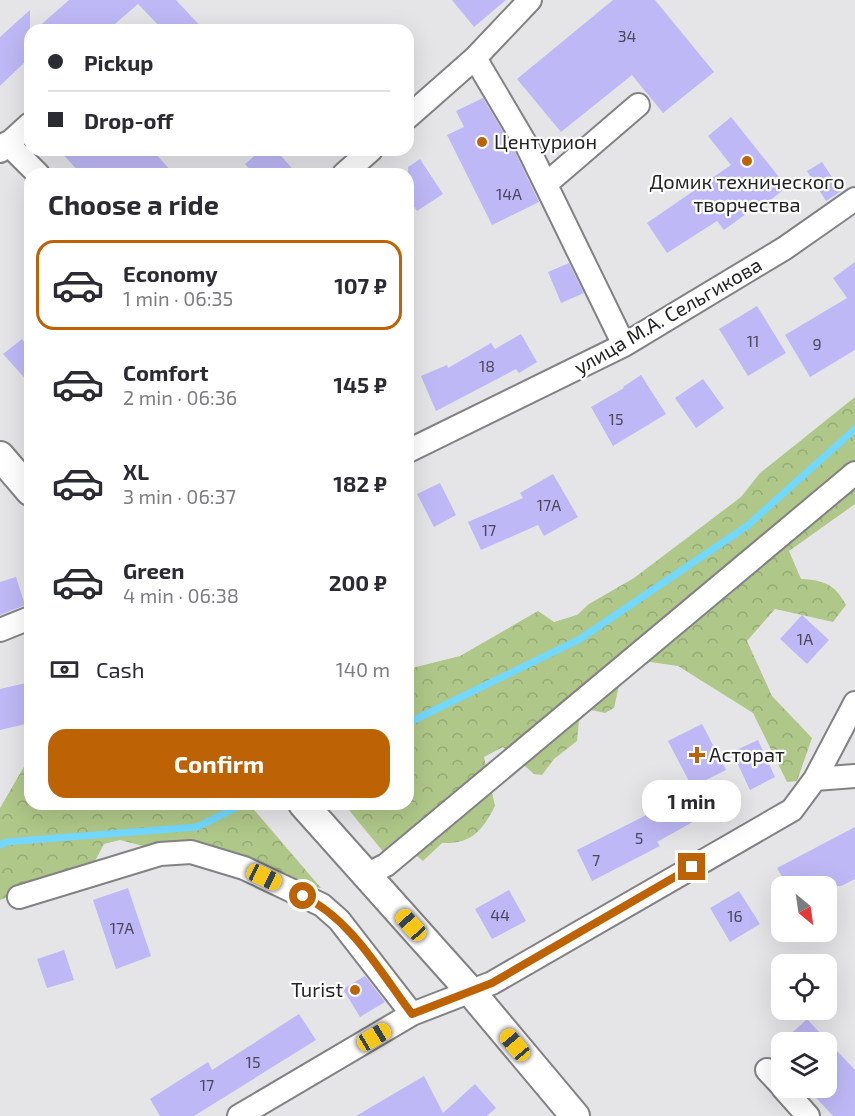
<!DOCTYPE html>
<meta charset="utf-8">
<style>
body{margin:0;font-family:"Exo 2",sans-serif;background:#f2f2f3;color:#2b2b33;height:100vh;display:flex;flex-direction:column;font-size:22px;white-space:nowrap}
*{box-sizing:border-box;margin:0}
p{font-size:20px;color:#7c7c81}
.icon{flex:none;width:33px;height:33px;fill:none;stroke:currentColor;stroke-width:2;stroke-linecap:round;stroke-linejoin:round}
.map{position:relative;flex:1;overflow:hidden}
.side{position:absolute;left:24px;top:168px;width:390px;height:642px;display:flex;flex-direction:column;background:#fff;border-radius:18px;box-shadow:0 6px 24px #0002}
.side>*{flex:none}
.banner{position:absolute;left:24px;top:24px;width:390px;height:132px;border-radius:18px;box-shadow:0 6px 24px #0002;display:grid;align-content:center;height:132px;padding:0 24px;background:#fff}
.needle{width:39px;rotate:151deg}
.fabs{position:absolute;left:771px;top:876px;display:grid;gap:12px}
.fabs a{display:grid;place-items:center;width:66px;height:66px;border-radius:12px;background:#fff;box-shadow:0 6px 24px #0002;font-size:30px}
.end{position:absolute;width:27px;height:27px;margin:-14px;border:8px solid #bd6305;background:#fff;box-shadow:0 0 0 3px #fff}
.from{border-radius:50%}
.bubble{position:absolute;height:42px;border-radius:18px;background:#fff;box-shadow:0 6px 24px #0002;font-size:20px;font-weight:700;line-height:42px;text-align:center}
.car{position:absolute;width:18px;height:36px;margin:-18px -9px;border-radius:8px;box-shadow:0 0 4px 2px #0007;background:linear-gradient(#f5c518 24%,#345 0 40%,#f5c518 0 76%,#345 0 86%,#f5c518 0)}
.banner b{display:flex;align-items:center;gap:21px;height:57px;font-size:22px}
.banner b+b{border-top:2px solid #e1e1e2}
.banner i{width:15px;height:15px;background:#2b2b33}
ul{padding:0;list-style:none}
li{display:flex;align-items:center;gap:18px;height:90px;margin:0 12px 9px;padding:0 12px;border:3px solid transparent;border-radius:18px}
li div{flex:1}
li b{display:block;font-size:22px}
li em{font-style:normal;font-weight:700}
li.selected{border-color:#bd6305}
li>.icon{width:54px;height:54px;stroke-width:1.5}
h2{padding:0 24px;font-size:27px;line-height:72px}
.pay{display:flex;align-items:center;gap:15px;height:66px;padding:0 24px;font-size:22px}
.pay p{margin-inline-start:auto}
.primary-button{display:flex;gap:12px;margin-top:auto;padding:12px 24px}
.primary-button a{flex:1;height:69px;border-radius:18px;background:#bd6305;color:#fff;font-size:24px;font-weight:700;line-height:69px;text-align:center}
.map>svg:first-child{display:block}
</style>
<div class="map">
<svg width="855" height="1116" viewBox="0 0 855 1116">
<defs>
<pattern id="forest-crowns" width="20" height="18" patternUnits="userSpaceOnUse" patternTransform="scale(1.5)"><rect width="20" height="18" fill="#afc788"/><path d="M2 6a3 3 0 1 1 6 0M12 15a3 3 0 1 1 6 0" fill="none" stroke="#96ab75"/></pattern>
</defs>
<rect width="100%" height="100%" fill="#e5e5e8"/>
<path fill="url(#forest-crowns)" d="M 855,397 L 855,504 L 789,551 L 801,579 C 823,580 835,584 846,605 L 833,622 L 775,609 L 747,641 L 772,696 L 812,738 L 797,781 L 787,782 L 753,713 L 678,666 L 650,662 L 620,681 L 614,708 L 605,713 L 591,710 L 579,721 L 577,741 L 554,759 L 542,775 L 534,774 L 503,747 L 484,757 L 495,806 C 482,831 472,844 442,843 L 423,861 L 403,845 L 385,854 L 344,804 L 408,804 L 408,669 L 460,656 L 538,611 L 554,622 L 577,615 L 589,604 L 634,578 L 741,497 L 760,473 Z
M 30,764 L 30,804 L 249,804 L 321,888 L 298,886 L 120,840 L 104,844 L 94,863 L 0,900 L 0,808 L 25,765 Z"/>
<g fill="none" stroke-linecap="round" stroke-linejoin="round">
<path stroke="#72d8fe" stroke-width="7" d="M 408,723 L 580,639 L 747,526 L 855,429
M 0,845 L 6,842 L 197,827 L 243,804"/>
</g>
<path fill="#beb8f6" d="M 69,0 L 176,0 L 204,30 L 163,30 L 138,4 L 108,30 L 35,30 Z
M 452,0 L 506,0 L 474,27 Z
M 613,0 L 655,0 L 714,72 L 663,113 L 632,75 L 561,132 L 517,79 Z
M 30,10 L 30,57 L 0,86 L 0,37 Z
M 483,98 L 515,152 L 539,202 L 492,225 L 447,135 L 464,127 L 456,111 Z
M 731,117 L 787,187 L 763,206 L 761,203 L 724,230 L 717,221 L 667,253 L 647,223 L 731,165 L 708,136 Z
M 59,150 L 152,150 L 174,174 L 81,174 Z
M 261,150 L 276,150 L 297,174 L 254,174 L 245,164 Z
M 420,159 L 443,194 L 417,211 L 408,198 L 408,167 Z
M 822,162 L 841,191 L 826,201 L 807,171 Z
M 855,262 L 855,350 L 810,377 L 785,335 L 847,298 L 833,278 Z
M 569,263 L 584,293 L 561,303 L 548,272 Z
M 757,306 L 786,353 L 748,376 L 719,329 Z
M 521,334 L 537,362 L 519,373 L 516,369 L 436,411 L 421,376 L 447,365 L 448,368 L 491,343 L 495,349 Z
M 22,339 L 30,349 L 30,384 L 3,354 Z
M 641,375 L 666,414 L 613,446 L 591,407 L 624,388 L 623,387 Z
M 703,379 L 724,408 L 696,428 L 675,398 Z
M 553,474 L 578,517 L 544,536 L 538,525 L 481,550 L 468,522 L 523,498 L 520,493 Z
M 440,483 L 456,515 L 434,527 L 417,494 Z
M 16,577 L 25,605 L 0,615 L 0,582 Z
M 802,615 L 829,640 L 807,664 L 780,639 Z
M 30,682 L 30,723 L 0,730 L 0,689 Z
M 702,724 L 726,770 L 692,787 L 668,741 Z
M 758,740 L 775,777 L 750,790 L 732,752 Z
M 694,791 L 707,814 L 657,842 L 660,846 L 592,881 L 577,850 Z
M 855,827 L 855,879 L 841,886 L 787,886 L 777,868 Z
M 128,888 L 151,956 L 116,969 L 93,900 Z
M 509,890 L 526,921 L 492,939 L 475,909 Z
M 739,891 L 760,924 L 730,942 L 710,908 Z
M 64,950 L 74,980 L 47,988 L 37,959 Z
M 365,976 L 385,1002 L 360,1017 L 343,989 Z
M 299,1014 L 316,1040 L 194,1116 L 160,1116 L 150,1099 L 208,1062 L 212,1070 Z
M 807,1019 L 855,1070 L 855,1116 L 833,1116 L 807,1088 L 826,1088 L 826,1042 L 782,1042 Z
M 424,1076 L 443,1113 L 475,1084 L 496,1108 L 487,1116 L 356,1116 Z"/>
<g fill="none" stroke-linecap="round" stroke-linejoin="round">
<g stroke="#828285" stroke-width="26">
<path id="minor" d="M 475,58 L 527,146 L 624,345
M 408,117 L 475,58 L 530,0
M 7,143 L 38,174
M 0,151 L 30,124
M 344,174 L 371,150
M 546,184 L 638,105
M 408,451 L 624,345 L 785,248 L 855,199
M 0,630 L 30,618
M 815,779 L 855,776
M 366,875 L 386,865 L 855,473
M 19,897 L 160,854 L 191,852 L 244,868 L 322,905 L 339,920 L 412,1014
M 767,1070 L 782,1086
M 783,1088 L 808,1116
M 239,1116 L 412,1014 L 492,983 L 792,810 L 815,779 L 855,703"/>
</g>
<g stroke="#828285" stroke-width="32">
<path id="major" d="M 0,456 L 30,491
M 303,804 L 471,992 L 575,1116"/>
</g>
<use href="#minor" stroke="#fff" stroke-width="22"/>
<use href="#major" stroke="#fff" stroke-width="28"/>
</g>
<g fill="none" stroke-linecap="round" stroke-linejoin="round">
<path stroke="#bd6305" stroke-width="8" d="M 303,896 C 351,919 381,973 412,1014 L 492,983 L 692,867"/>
</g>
<g fill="#bd6305" stroke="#fff" stroke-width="2">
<circle cx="482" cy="142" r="6"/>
<circle cx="747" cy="161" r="6"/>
<path d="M694 746h6v6h6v6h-6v6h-6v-6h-6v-6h6z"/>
<circle cx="355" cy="990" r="6"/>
</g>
<g text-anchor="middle" stroke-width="4.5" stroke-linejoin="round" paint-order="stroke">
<g font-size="16" fill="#4a4858">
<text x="627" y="42">34</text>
<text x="509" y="200">14А</text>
<text x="753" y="347">11</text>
<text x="817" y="350">9</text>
<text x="487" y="372">18</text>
<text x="616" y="425">15</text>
<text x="549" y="511">17А</text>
<text x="489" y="536">17</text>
<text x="805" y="645">1А</text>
<text x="639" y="844">5</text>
<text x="596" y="866">7</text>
<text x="500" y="921">44</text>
<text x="735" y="922">16</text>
<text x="122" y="934">17А</text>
<text x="253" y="1068">15</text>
<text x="207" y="1091">17</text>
</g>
<g font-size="20" fill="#232324" stroke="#fff" text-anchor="start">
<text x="494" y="149">Центурион</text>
<text x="747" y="189" text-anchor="middle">Домик технического<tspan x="747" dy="23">творчества</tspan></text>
<text x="709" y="762">Асторат</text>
<text x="343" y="997" text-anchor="end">Turist</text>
</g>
<g font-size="20" fill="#232324" stroke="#fff">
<text transform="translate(668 316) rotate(-30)" y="7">улица М.А. Сельгикова</text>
</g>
</g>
</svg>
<div class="fabs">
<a><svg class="needle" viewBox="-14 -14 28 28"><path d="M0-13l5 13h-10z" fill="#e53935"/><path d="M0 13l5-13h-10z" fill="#7c7c81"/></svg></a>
<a><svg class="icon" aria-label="locate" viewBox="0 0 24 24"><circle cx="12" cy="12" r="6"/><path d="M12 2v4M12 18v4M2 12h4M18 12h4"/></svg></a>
<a><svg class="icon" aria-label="layers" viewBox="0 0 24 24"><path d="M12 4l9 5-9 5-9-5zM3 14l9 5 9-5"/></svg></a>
</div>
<i class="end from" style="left:303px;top:896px"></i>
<i class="end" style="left:692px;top:867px"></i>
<div class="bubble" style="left:642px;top:780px;width:99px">1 min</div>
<i class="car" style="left:264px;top:877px;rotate:115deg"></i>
<i class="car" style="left:411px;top:925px;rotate:318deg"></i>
<i class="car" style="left:374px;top:1037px;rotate:59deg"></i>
<i class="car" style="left:515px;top:1045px;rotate:320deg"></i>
<div class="banner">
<b><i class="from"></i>Pickup</b>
<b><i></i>Drop-off</b>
</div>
<section class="side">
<h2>Choose a ride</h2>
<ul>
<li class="selected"><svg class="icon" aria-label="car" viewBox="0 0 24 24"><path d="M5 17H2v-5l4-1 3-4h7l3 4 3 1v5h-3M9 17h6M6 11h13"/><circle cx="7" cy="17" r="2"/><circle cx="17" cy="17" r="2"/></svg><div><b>Economy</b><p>1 min · 06:35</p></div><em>107 ₽</em></li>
<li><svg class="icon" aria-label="car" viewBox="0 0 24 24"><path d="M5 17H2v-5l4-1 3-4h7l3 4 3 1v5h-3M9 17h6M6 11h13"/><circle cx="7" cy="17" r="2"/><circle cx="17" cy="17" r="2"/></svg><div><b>Comfort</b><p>2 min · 06:36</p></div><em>145 ₽</em></li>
<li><svg class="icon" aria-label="car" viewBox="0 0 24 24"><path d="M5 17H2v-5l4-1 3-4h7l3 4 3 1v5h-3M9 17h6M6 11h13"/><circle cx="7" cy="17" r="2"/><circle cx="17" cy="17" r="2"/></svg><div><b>XL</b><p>3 min · 06:37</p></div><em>182 ₽</em></li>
<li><svg class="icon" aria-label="car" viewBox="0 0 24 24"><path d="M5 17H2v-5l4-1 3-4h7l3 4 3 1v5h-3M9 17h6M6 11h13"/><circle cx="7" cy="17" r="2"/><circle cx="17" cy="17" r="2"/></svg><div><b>Green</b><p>4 min · 06:38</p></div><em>200 ₽</em></li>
</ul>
<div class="pay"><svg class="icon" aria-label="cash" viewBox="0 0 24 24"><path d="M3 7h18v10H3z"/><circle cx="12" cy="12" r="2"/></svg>Cash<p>140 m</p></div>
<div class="primary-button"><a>Confirm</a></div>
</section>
</div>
